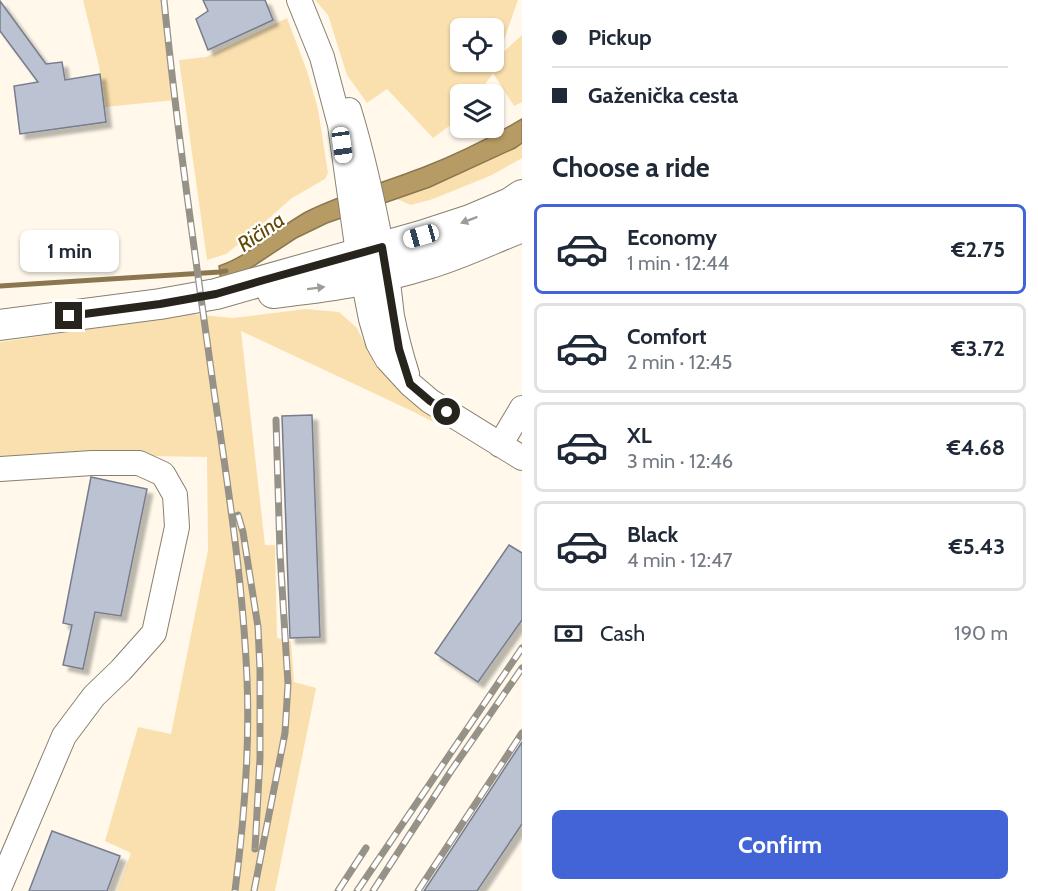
<!DOCTYPE html>
<meta charset="utf-8">
<style>
body{margin:0;font-family:Cabin,sans-serif;background:#f2f2f3;color:#1f2937;height:100vh;display:flex;flex-direction:column;font-size:22px;white-space:nowrap}
*{box-sizing:border-box;margin:0}
p{font-size:20px;color:#747a83}
.icon{flex:none;width:33px;height:33px;fill:none;stroke:currentColor;stroke-width:2;stroke-linecap:round;stroke-linejoin:round}
.map{position:relative;flex:1;overflow:hidden}
.details{display:flex;flex-direction:column;background:#fff;width:516px}
.details>*{flex:none}
.guide{display:grid;align-content:center;height:132px;padding:0 30px;background:#fff}
.tools{position:absolute;left:450px;top:18px;display:grid;gap:12px}
.tools a{display:grid;place-items:center;width:54px;height:54px;border-radius:9px;background:#fff;box-shadow:0 2px 4px #0004;font-size:30px}
.end{position:absolute;width:27px;height:27px;margin:-14px;border:8px solid #27231d;background:#fff;box-shadow:0 0 0 3px #fff}
.from{border-radius:50%}
.bubble{position:absolute;height:42px;border-radius:9px;background:#fff;box-shadow:0 2px 4px #0004;font-size:20px;font-weight:800;line-height:42px;text-align:center}
.car{position:absolute;width:18px;height:36px;margin:-18px -9px;border-radius:8px;box-shadow:0 0 4px 2px #0007;background:linear-gradient(#fff 24%,#345 0 40%,#fff 0 76%,#345 0 86%,#fff 0)}
.guide b{display:flex;align-items:center;gap:21px;height:57px;font-size:22px}
.guide b+b{border-top:2px solid #e0e1e3}
.guide i{width:15px;height:15px;background:#1f2937}
ul{padding:0;list-style:none}
li{display:flex;align-items:center;gap:18px;height:90px;margin:0 12px 9px;padding:0 18px;border:3px solid #e0e1e3;border-radius:9px}
li div{flex:1}
li b{display:block;font-size:22px}
li em{font-style:normal;font-weight:800}
li.selected{border-color:#4264d7}
li>.icon{width:54px;height:54px;stroke-width:1.5}
h2{padding:0 30px;font-size:27px;line-height:72px}
.pay{display:flex;align-items:center;gap:15px;height:66px;padding:0 30px;font-size:22px}
.pay p{margin-inline-start:auto}
.action{display:flex;gap:12px;margin-top:auto;padding:12px 30px}
.action a{flex:1;height:69px;border-radius:9px;background:#4264d7;color:#fff;font-size:24px;font-weight:800;line-height:69px;text-align:center}
main{display:flex;flex:1;min-height:0}
.map>svg:first-child{display:block}
</style>
<main>
<div class="map">
<svg width="522" height="891" viewBox="0 0 522 891">
<defs>
<filter id="shadow"><feDropShadow dx="5.5" dy="5.5" stdDeviation="1.5" flood-color="#0004"/></filter>
</defs>
<rect width="100%" height="100%" fill="#fff8eb"/>
<path fill="#fae0af" fill-rule="evenodd" d="M 83,0 L 164,0 L 175,100 L 105,107 L 99,66 Z
M 315,0 L 518,0 L 498,57 L 522,35 L 522,102 L 514,106 L 493,73 L 478,94 L 460,94 L 460,118 L 433,138 L 387,89 L 367,103 L 347,75 L 328,15 ZM 460,28 L 494,28 L 494,62 L 460,62 Z
M 287,18 L 307,71 L 318,109 L 328,173 L 325,179 L 292,198 L 250,235 L 226,254 L 207,260 L 179,60 L 206,57 Z
M 522,143 L 522,158 L 492,175 L 433,199 L 411,205 L 397,199 L 430,187 Z
M 305,309 L 339,312 L 357,328 L 375,365 L 441,426 L 414,412 L 241,331 L 265,545 L 275,545 L 277,638 L 291,641 L 294,682 L 316,688 L 275,891 L 117,891 L 131,853 L 105,841 L 138,727 L 171,734 L 208,550 L 207,457 L 149,456 L 0,460 L 0,342 L 192,314 L 233,318 Z"/>
<path fill="#b69b65" stroke="#8b774f" stroke-width="1.5" d="M 522,119 L 522,143 L 515,148 L 430,187 L 327,223 L 296,238 L 243,273 L 221,282 L 219,266 C 252,255 277,227 308,211 C 345,193 386,182 424,167 C 458,154 490,138 522,119 Z"/>
<g fill="none" stroke-linecap="round" stroke-linejoin="round">
<path stroke="#8b774f" stroke-width="5" d="M 0,286 L 220,272 L 226,271"/>
</g>
<path fill="#bbc2d2" stroke="#777d8c" stroke-width="1.5" filter="url(#shadow)" d="M 203,0 L 265,0 L 273,20 L 208,50 L 196,19 L 208,11 Z
M 0,1 L 46,64 L 62,62 L 65,80 L 100,74 L 106,122 L 20,134 L 14,86 L 38,82 L 0,31 Z
M 312,415 L 320,637 L 290,638 L 282,416 Z
M 91,477 L 147,489 L 121,616 L 95,612 L 83,669 L 63,665 L 72,625 L 63,623 Z
M 509,545 L 522,553 L 522,620 L 478,682 L 435,653 Z
M 522,742 L 522,824 L 477,891 L 424,891 Z
M 52,831 L 120,856 L 107,891 L 29,891 Z"/>
<g fill="none" stroke-linecap="round" stroke-linejoin="round">
<g stroke="#878071" stroke-width="26">
<path id="minor" d="M 299,0 L 322,57 L 340,125 L 358,253 L 371,319 L 378,343 L 387,359 L 410,384 L 430,401 L 522,458
M 349,110 C 365,162 376,216 386,271 C 389,286 390,301 392,316 C 396,336 401,355 407,374
M 500,445 L 522,408
M 0,469 L 92,463 L 139,463 L 163,474 L 175,495 L 177,527 L 154,633 L 121,670 L 94,696 L 64,736 L 0,886"/>
</g>
<g stroke="#878071" stroke-width="32">
<path id="major" d="M 273,293 C 325,287 377,280 427,264 C 459,255 491,239 522,227
M 0,325 L 160,304 L 216,294 L 421,236 L 470,220 L 510,203 L 522,195"/>
</g>
<use href="#minor" stroke="#fff" stroke-width="24"/>
<use href="#major" stroke="#fff" stroke-width="30"/>
<g stroke="#979288" stroke-width="7">
<path id="rail" d="M 164,0 C 177,131 196,261 214,391 C 228,487 243,582 247,679 C 250,749 244,821 235,891
M 238,515 L 243,532 L 258,627 L 260,670 L 260,758 L 255,849
M 254,891 L 285,733 L 288,684 L 280,553 L 276,420
M 338,891 L 366,848
M 357,891 L 522,648
M 373,891 L 451,771 L 522,668
M 418,891 L 522,733"/>
</g>
<use href="#rail" stroke="#fff" stroke-width="4.5" stroke-dasharray="14" stroke-linecap="butt"/>
</g>
<defs><path id="oneway-solid" d="M-6-.8H1V-3.2L6.5 0L1 3.2V.8H-6Z" transform="scale(1.5)"/></defs>
<g fill="#9e9c99">
<use href="#oneway-solid" transform="translate(469 220) rotate(159)"/>
<use href="#oneway-solid" transform="translate(316 288) rotate(-7)"/>
</g>
<g fill="none" stroke-linecap="round" stroke-linejoin="round">
<path stroke="#27231d" stroke-width="8" d="M 69,316 L 160,304 L 216,294 L 264,280 L 382,247 L 399,349 L 410,384 L 430,401 L 447,412"/>
</g>
<g text-anchor="middle" stroke-width="4.5" stroke-linejoin="round" paint-order="stroke">
<g font-size="21" font-style="italic" fill="#644900" stroke="#fff">
<text transform="translate(261 232) rotate(-35)" y="7">Ričina</text>
</g>
</g>
</svg>
<div class="tools">
<a><svg class="icon" aria-label="locate" viewBox="0 0 24 24"><circle cx="12" cy="12" r="6"/><path d="M12 2v4M12 18v4M2 12h4M18 12h4"/></svg></a>
<a><svg class="icon" aria-label="layers" viewBox="0 0 24 24"><path d="M12 4l9 5-9 5-9-5zM3 14l9 5 9-5"/></svg></a>
</div>
<i class="end from" style="left:447px;top:412px"></i>
<i class="end" style="left:69px;top:316px"></i>
<div class="bubble" style="left:20px;top:230px;width:99px">1 min</div>
<i class="car" style="left:342px;top:145px;rotate:172deg"></i>
<i class="car" style="left:421px;top:236px;rotate:254deg"></i>
</div>
<section class="details">
<div class="guide">
<b><i class="from"></i>Pickup</b>
<b><i></i>Gaženička cesta</b>
</div>
<h2>Choose a ride</h2>
<ul>
<li class="selected"><svg class="icon" aria-label="car" viewBox="0 0 24 24"><path d="M5 17H2v-5l4-1 3-4h7l3 4 3 1v5h-3M9 17h6M6 11h13"/><circle cx="7" cy="17" r="2"/><circle cx="17" cy="17" r="2"/></svg><div><b>Economy</b><p>1 min · 12:44</p></div><em>€2.75</em></li>
<li><svg class="icon" aria-label="car" viewBox="0 0 24 24"><path d="M5 17H2v-5l4-1 3-4h7l3 4 3 1v5h-3M9 17h6M6 11h13"/><circle cx="7" cy="17" r="2"/><circle cx="17" cy="17" r="2"/></svg><div><b>Comfort</b><p>2 min · 12:45</p></div><em>€3.72</em></li>
<li><svg class="icon" aria-label="car" viewBox="0 0 24 24"><path d="M5 17H2v-5l4-1 3-4h7l3 4 3 1v5h-3M9 17h6M6 11h13"/><circle cx="7" cy="17" r="2"/><circle cx="17" cy="17" r="2"/></svg><div><b>XL</b><p>3 min · 12:46</p></div><em>€4.68</em></li>
<li><svg class="icon" aria-label="car" viewBox="0 0 24 24"><path d="M5 17H2v-5l4-1 3-4h7l3 4 3 1v5h-3M9 17h6M6 11h13"/><circle cx="7" cy="17" r="2"/><circle cx="17" cy="17" r="2"/></svg><div><b>Black</b><p>4 min · 12:47</p></div><em>€5.43</em></li>
</ul>
<div class="pay"><svg class="icon" aria-label="cash" viewBox="0 0 24 24"><path d="M3 7h18v10H3z"/><circle cx="12" cy="12" r="2"/></svg>Cash<p>190 m</p></div>
<div class="action"><a>Confirm</a></div>
</section>
</main>
